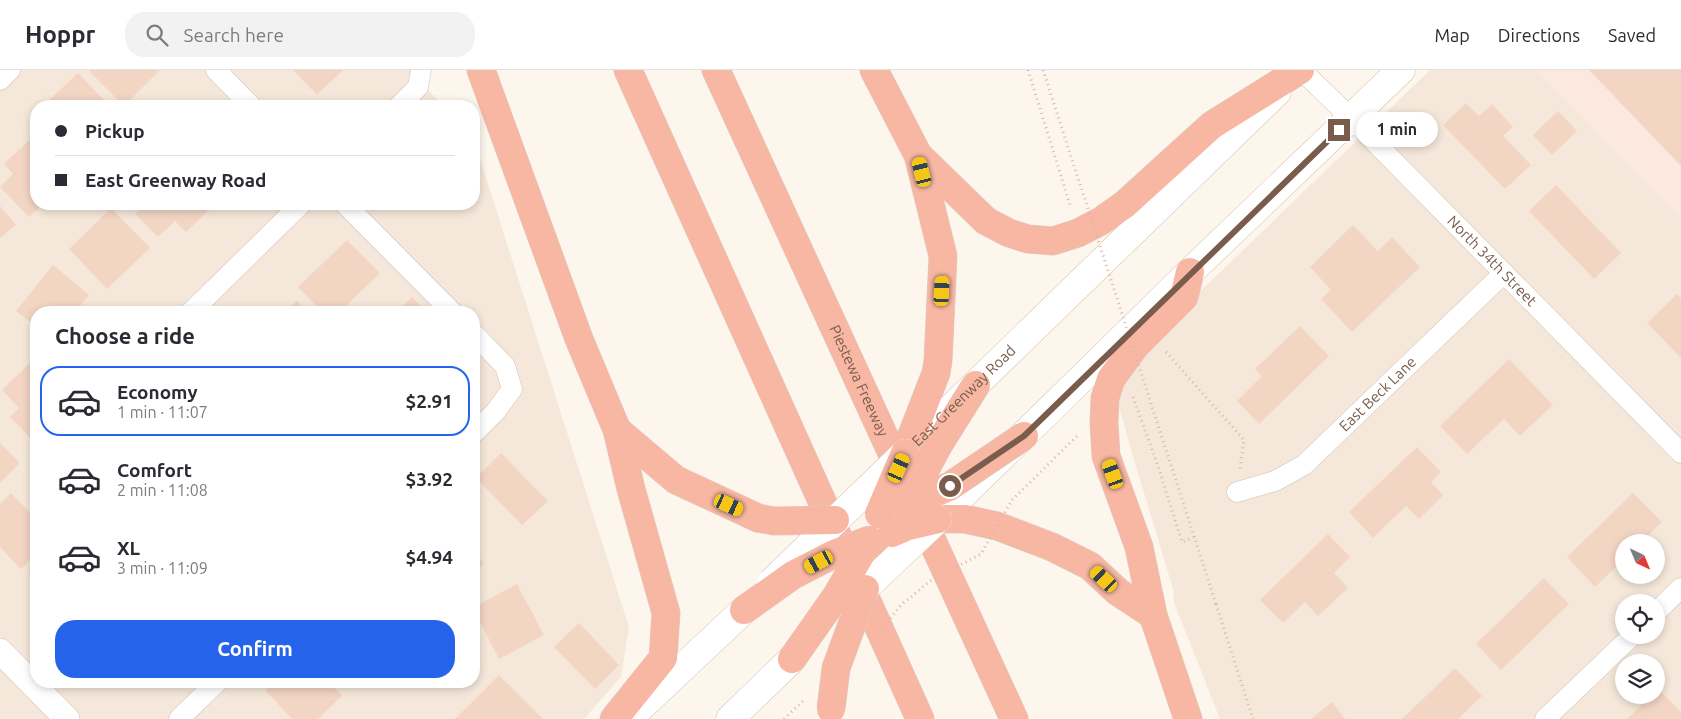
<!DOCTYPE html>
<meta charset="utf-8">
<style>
body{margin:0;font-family:Ubuntu,sans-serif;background:#f2f2f3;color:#2b2b33;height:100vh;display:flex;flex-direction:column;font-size:19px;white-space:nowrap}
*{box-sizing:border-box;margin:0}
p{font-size:16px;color:#7c7c81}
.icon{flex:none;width:28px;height:28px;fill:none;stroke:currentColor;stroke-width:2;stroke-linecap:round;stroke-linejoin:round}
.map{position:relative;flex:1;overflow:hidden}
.details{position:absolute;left:30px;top:236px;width:450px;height:382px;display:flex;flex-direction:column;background:#fff;border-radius:20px;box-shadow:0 2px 8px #0003}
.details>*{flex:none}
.guide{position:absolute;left:30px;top:30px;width:450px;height:110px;border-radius:20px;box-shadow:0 2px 8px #0003;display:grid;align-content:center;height:110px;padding:0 25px;background:#fff}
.needle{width:32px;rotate:136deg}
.tools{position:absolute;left:1615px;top:464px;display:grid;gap:10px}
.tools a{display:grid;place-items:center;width:50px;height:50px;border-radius:50%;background:#fff;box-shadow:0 2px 8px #0003;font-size:25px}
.end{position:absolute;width:22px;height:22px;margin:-11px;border:6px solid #7a5c4d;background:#fff;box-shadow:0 0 0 2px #fff}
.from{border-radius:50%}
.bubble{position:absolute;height:35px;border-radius:18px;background:#fff;box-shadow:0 2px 8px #0003;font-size:16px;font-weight:600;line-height:35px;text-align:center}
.car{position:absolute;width:15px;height:30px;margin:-15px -8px;border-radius:6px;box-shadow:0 0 4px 1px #0007;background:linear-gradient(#f5c518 24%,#345 0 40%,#f5c518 0 76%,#345 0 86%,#f5c518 0)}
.guide b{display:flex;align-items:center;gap:18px;height:48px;font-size:19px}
.guide b+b{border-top:1px solid #e1e1e2}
.guide i{width:12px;height:12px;background:#2b2b33}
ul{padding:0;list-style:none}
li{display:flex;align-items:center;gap:15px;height:70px;margin:0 10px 8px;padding:0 15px;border:2px solid transparent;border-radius:20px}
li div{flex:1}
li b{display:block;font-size:19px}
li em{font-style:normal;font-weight:600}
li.current{border-color:#2563eb}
li>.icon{width:45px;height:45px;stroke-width:1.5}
h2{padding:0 25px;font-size:22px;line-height:60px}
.action{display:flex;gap:10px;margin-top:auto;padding:10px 25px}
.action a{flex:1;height:58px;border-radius:20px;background:#2563eb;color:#fff;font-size:20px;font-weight:600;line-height:58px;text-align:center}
header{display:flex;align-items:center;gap:30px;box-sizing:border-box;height:70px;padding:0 25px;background:#fff;border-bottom:1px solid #e1e1e2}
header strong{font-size:24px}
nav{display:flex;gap:28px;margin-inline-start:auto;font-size:18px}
.search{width:350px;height:45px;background:#f2f2f3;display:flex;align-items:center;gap:12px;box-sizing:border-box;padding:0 18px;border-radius:20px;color:#7c7c81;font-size:19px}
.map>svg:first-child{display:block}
</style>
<header>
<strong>Hoppr</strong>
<div class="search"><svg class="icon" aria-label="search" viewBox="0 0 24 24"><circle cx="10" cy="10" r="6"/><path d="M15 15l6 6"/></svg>Search here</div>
<nav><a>Map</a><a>Directions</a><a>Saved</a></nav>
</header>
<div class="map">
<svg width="1681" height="649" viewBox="0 0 1681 649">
<rect width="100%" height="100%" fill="#fdf6ec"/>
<path fill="#f5e8da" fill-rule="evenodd" d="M 0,0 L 410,0 L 443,36 L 36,36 L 36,134 L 474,134 L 474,70 L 629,557 L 621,607 L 584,649 L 0,649 ZM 36,242 L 474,242 L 474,612 L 36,612 Z
M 1430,0 L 1536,0 L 1681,147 L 1681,649 L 1220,649 L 1173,530 L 1174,522 L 1132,383 L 1113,315 L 1158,262 ZM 1624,472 L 1656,472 L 1656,505 L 1624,505 ZM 1624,532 L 1656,532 L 1656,565 L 1624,565 ZM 1624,592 L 1656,592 L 1656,625 L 1624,625 Z"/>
<path fill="#fde8e0" d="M 1536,0 L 1681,0 L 1681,147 Z"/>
<path fill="#f3d5c3" d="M 91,0 L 160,0 L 124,36 L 90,2 Z
M 293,0 L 343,0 L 317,25 Z
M 1589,0 L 1681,0 L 1681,96 Z
M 78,3 L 110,36 L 43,36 Z
M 1466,33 L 1479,46 L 1492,34 L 1513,57 L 1503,66 L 1531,95 L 1505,119 L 1443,55 Z
M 1558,41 L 1577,61 L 1552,85 L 1533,65 Z
M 29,70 L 36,78 L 36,134 L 43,134 L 29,147 L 0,117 L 13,104 L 4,94 Z
M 1556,115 L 1621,183 L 1594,209 L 1529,141 Z
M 146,134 L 204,134 L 210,139 L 186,162 L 175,151 L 158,167 L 135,144 Z
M 0,136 L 16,155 L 0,168 Z
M 111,138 L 150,178 L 107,219 L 69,179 Z
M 1353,155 L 1378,181 L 1392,167 L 1420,197 L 1352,262 L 1321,229 L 1331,220 L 1310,197 Z
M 347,170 L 380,203 L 344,238 L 348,242 L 322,242 L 298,217 Z
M 53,195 L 89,225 L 75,242 L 36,242 L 36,257 L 16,241 Z
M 1677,224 L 1681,228 L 1681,288 L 1647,253 Z
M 412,227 L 426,242 L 396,242 Z
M 297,231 L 307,242 L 285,242 Z
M 1300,256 L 1329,286 L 1259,354 L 1237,331 L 1262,306 L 1255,299 Z
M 36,287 L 36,374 L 10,347 L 19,338 L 2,320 Z
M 1509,289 L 1553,335 L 1520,366 L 1504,349 L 1467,384 L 1440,356 Z
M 0,373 L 20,393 L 0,413 Z
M 1417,377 L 1441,402 L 1431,412 L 1443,425 L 1419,449 L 1406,436 L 1373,468 L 1349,442 Z
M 501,383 L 548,431 L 522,455 L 476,408 Z
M 11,423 L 36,449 L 36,484 L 21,499 L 0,477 L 0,434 Z
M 1633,423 L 1662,452 L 1641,472 L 1624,472 L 1624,489 L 1595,517 L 1567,487 Z
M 1328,464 L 1350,487 L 1334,503 L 1348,518 L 1318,546 L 1305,532 L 1283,553 L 1260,530 Z
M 474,466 L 480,473 L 474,479 Z
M 474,483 L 484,493 L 474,502 Z
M 36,498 L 36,512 L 29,505 Z
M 1544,508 L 1569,534 L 1501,600 L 1476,574 Z
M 517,514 L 544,565 L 499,589 L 474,540 L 474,537 Z
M 579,553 L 619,595 L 595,619 L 554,577 Z
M 1455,598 L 1482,626 L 1458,649 L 1402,649 Z
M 499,605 L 542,648 L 541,649 L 455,649 Z
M 273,612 L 329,612 L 342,626 L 318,649 L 292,649 L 265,620 Z
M 1658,619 L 1681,642 L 1681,649 L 1627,649 L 1651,625 L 1656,625 Z
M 1332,632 L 1345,649 L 1311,649 Z"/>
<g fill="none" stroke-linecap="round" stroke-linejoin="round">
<g stroke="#d1beb0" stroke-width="21">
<g id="minor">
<path d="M 216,0 L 251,36"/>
<path id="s1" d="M 1301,0 L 1351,48 L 1681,383"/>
<path d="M 0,10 L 10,0"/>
<path d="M 399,36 L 418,17 L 421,0"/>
<path d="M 345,134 L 452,242"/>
<path d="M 191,242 L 301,134"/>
<path d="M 474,264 L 505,296 L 512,319 L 496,341 L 474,363"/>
<path id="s2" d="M 1237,422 L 1275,411 L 1304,395 L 1504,203"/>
<path d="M 1656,542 L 1681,518"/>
<path d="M 179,649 L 217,612"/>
<path d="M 1545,649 L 1633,565"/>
</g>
</g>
<g stroke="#d1beb0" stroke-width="26">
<path id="tertiary" d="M 0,581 L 67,649"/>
</g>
<g stroke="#d6c0b0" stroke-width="29">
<g id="secondary">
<path id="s3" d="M 905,383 L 1277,22"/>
<path d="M 938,449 L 1190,202 L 1401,0"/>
<path d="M 628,649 L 744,540"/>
<path d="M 730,649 L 792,589"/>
</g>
</g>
<g stroke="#dad1cd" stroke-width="29">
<g id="motorway">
<path d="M 481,0 L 579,269 L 617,360 L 631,419 L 666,543 L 663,588 L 614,649"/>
<path d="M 628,0 L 920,649"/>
<path id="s4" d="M 716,0 L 1014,649"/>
<path d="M 874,0 L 918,85 L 943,186 L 938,291 L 936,303 L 905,383"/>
<path d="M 918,85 L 986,151 L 1009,163 L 1028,169 L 1053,171 L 1078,163 L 1101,151 L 1125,134 L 1212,55 L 1300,0"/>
<path d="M 617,360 L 676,410 L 758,448"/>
<path d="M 938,449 L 965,449 L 997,456 L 1052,477 L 1090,496 L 1118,522 L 1153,545"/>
<path d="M 866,515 L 903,442"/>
<path d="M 1188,649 L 1153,545 L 1139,477 L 1106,386 L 1104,353 L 1105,328 L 1111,309 L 1136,275 L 1184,227 L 1190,202"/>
</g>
</g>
<path stroke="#d9b8a5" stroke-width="3" stroke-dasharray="1 4" stroke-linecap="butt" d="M 1028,0 L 1071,138
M 1166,282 L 1244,370 L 1240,399
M 1133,327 L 1158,396 L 1182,472 L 1194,467
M 1012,430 L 1079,364
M 1216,534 L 1253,649
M 784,649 L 805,629"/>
<use href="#minor" stroke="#fff" stroke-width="20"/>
<use href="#tertiary" stroke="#fff" stroke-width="25"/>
<use href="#secondary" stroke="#fff" stroke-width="28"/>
<use href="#motorway" stroke="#f7b7a3" stroke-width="28"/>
<g stroke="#d6c0b0" stroke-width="29" stroke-linecap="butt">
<path id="secondary-bridge" d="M 771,513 L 905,383
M 848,534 L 938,449"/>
</g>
<g stroke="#dad1cd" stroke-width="29" stroke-linecap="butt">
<path id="motorway-bridge" d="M 907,434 L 939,374 L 976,315
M 907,434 L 950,416 L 1024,366
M 879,444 L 905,383
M 758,448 L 774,451 L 835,450
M 892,463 L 908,456 L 938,449
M 744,540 L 793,505 L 832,485 L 869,470
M 792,589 L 837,525 L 869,470
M 831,639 L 836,598 L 865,519"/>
</g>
<path stroke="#d9b8a5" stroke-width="3" stroke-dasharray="1 4" stroke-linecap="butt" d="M 1043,0 L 1216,534
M 878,564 L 901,535 L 930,511 L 981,484 L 1012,430"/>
<use href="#secondary-bridge" stroke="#fff" stroke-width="28"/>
<use href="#motorway-bridge" stroke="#f7b7a3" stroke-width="28"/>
</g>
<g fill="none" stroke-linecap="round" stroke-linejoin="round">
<path stroke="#7a5c4d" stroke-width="6" d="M 950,416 L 1024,366 L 1339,60"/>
</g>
<g text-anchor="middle" stroke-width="4.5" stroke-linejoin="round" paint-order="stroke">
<g font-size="15" fill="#7a5c4d" stroke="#fffaf3">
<text dy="5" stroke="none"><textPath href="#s1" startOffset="270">North 34th Street</textPath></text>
<text dy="5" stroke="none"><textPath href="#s4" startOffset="342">Piestewa Freeway</textPath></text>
<text dy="5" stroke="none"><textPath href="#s2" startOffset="175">East Beck Lane</textPath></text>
<text dy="5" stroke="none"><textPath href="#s3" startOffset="82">East Greenway Road</textPath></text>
</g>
</g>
</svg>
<div class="tools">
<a><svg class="needle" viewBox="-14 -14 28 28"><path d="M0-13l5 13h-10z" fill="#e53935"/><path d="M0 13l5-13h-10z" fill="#7c7c81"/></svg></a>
<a><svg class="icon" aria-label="locate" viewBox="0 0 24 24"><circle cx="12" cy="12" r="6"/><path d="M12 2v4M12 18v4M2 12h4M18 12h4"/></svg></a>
<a><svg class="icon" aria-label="layers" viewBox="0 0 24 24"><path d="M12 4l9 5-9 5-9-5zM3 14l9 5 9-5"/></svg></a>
</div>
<i class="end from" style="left:950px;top:416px"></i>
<i class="end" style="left:1339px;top:60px"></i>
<div class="bubble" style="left:1356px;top:42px;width:82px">1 min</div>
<i class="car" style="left:922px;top:102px;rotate:346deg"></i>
<i class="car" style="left:942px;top:221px;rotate:3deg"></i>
<i class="car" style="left:899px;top:398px;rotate:24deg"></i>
<i class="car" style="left:1113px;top:404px;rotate:340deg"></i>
<i class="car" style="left:729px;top:435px;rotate:115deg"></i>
<i class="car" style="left:819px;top:492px;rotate:242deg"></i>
<i class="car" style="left:1104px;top:509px;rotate:313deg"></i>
<div class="guide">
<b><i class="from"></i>Pickup</b>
<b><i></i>East Greenway Road</b>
</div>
<section class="details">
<h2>Choose a ride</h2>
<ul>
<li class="current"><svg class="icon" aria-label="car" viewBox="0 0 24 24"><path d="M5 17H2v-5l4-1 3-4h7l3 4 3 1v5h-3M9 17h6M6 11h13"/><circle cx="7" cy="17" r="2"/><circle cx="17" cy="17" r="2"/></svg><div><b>Economy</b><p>1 min · 11:07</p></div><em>$2.91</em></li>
<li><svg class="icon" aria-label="car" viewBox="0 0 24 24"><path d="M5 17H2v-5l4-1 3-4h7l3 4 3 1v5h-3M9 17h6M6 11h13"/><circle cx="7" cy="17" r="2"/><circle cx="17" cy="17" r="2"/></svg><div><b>Comfort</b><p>2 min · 11:08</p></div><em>$3.92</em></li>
<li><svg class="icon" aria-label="car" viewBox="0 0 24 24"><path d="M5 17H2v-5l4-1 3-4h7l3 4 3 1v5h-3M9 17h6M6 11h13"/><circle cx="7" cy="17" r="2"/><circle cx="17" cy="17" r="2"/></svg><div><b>XL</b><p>3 min · 11:09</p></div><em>$4.94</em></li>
</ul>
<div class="action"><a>Confirm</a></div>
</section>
</div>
